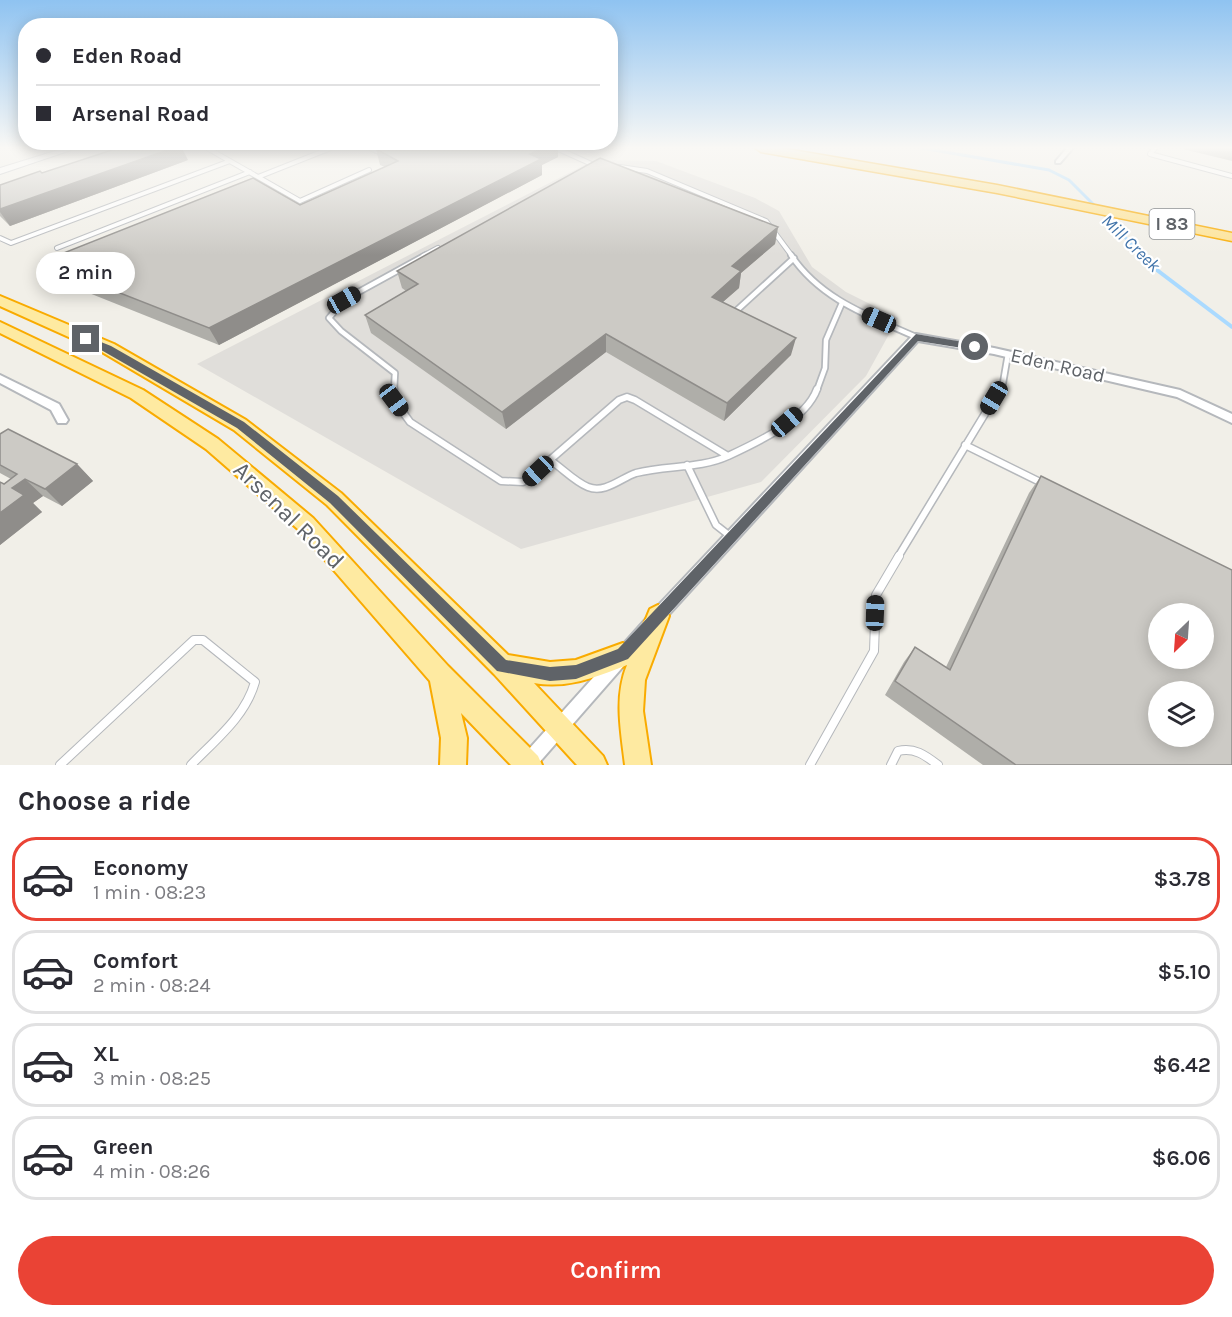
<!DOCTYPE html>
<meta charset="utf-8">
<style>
body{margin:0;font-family:Karla,sans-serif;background:#f7f7f7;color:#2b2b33;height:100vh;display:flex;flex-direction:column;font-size:22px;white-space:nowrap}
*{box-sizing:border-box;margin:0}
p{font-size:20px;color:#7c7c81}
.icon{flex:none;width:33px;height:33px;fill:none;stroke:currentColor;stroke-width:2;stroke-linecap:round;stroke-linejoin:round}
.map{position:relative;height:765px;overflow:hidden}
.details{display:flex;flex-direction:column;background:#fff;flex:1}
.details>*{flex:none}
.hud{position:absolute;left:18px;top:18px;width:600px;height:132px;border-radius:24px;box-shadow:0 3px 15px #0003;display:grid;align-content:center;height:132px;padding:0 18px;background:#fff}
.needle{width:39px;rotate:205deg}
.buttons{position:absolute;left:1148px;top:603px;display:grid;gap:12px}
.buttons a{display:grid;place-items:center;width:66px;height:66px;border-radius:50%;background:#fff;box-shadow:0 3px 15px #0003;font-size:30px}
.end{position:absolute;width:27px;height:27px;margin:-14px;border:8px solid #5f6368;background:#fff;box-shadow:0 0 0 3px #fff}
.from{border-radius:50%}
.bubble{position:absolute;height:42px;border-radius:21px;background:#fff;box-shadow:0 3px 15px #0003;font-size:20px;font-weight:600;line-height:42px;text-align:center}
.car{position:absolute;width:18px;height:36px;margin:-18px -9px;border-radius:8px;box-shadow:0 0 4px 2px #0007;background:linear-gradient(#222 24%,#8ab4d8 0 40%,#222 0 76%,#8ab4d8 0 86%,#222 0)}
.hud b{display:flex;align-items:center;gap:21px;height:57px;font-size:22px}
.hud b+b{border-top:2px solid #e1e1e2}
.hud i{width:15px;height:15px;background:#2b2b33}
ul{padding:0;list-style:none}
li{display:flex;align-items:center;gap:18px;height:84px;margin:0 12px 9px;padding:0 6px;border:3px solid #e1e1e2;border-radius:24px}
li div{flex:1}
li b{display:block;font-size:22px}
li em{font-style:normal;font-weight:600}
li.selected{border-color:#ea4335}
li>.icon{width:54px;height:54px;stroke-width:1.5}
h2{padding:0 18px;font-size:27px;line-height:72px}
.cta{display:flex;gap:12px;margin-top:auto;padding:12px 18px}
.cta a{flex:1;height:69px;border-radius:36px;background:#ea4335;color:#fff;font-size:24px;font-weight:600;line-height:69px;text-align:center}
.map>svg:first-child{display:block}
</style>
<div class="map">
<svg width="1232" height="765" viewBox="0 0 1232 765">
<rect width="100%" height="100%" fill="#f1efe8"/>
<path fill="#e0deda" d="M 594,160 L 656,161 L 755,198 L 779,211 L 812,267 L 846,292 L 898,318 L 866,376 L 761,482 L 521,549 L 197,364 Z"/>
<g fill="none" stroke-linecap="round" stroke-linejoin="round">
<path stroke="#aadaff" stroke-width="3" d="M 922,148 L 1049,170 L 1069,180 L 1097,208
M 1103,213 L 1142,256"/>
<path stroke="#aadaff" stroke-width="4" d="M 1141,255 L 1149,264 L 1232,327"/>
<g stroke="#b5b8bc" stroke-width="6">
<path id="service-far3" d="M 207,148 L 300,201 L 369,170
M 370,148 L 381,153
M 556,148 L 596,166
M 1155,148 L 1150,154 L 1232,176
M 620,167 L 647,171 L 766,221 L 792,256
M 258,177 L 331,148
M 0,238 L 11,243 L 230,161
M 57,248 L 250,172
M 423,256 L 438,248"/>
</g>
<g stroke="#b5b8bc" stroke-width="8">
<path id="service-far2" d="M 791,255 C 820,299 869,316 916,337
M 738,313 L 736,311 L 794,258
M 394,390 L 395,373 L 341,331 L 329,318 L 344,300 L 426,255
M 817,390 L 825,368 L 826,340 L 842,303
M 999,390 L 1003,383 L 1008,354"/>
</g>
<g stroke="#b5b8bc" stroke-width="9">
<path id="service-far1" d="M 394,389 L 394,400 L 410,422 L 501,481 L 523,482 L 533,476 L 550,460
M 627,397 L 635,400 L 728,456 C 700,469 666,465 636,473 C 621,478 605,494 588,487 C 575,482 562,468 550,460 L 619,400 Z
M 965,445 L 1042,483
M 728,456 C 756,443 806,420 817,389
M 687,465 L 716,525 L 730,536
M 898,557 L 1000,389"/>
</g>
<g stroke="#b5b8bc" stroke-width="10">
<path id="service" d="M 60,765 L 194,640 L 203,640 L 255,682 C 245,717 215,740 191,765
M 810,765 L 874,651 L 876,595 L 899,556
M 891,765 L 898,751 C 914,747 925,755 938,765"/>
</g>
<g stroke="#b5b8bc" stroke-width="4">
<path id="minor" d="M 1067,148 L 1073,148 L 1060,163 L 1056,163 L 1056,161 Z
M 916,334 L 994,348 L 1180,390 L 1232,414 L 1232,423 L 1177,397 L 994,354 L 918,341 L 663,621 L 537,765 L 518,765 L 520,759 L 653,611 L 913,335 Z
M 0,375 L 59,404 L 68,420 L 66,423 L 58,423 L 51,410 L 0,383 Z"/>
</g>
<g stroke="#b6babf" stroke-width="2">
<path id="secondary" d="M 65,148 L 77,148 L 0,174 L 0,168 Z"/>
</g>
<g stroke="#f9ab00" stroke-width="4">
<path id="trunk" d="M 0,296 L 114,344 L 246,420 L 341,493 L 508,655 L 550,662 L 576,660 L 623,643 L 631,647 L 633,651 L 650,609 L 658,605 L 666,609 L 669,616 L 645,680 L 643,711 L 651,765 L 625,765 C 621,731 614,697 627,665 C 596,677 568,689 534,683 L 603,756 L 607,765 L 577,765 L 494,674 L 327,505 L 234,430 L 102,352 L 0,306 Z
M 0,322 L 143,390 L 218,439 L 313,518 L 448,666 L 538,756 L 542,765 L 511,765 L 461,713 L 467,738 L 466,765 L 440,765 L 441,738 L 430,681 L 299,530 L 206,449 L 131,398 L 0,333 Z"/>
</g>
<g stroke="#f9ab00" stroke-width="3">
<path id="motorway" d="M 755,148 L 781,148 L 997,185 L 1232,233 L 1232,241 L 997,193 L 761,152 Z"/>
</g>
<use href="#service-far3" stroke="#fff" stroke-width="4"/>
<use href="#service-far2" stroke="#fff" stroke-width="4.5"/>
<use href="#service-far1" stroke="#fff" stroke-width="6"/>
<use href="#service" stroke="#fff" stroke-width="8"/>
<use href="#minor" fill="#fff" fill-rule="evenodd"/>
<use href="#secondary" fill="#fff" fill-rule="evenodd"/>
<use href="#trunk" fill="#feeaa1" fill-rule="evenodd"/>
<use href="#motorway" fill="#fde293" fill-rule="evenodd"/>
</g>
<path fill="#afaea9" d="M 380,148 L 558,148 L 558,157 L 542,165 L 542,175 L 219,345 L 54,279 L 41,262 L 300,205 L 385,167 L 380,165 L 376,149 Z
M 1184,148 L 1232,148 L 1232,161 L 1183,149 Z
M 188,160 L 10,226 L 0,216 L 0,185 L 42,173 Z
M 778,227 L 775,244 L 741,273 L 739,288 L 723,302 L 791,355 L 724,421 L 606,352 L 506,429 L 371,333 L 365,315 L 406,291 L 402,288 L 397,271 Z
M 0,434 L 77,464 L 93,481 L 62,506 L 43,496 L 33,503 L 42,512 L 0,545 L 0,482 L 4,484 L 11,479 L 0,473 Z
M 1041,476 L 1232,765 L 983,765 L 885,695 L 904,662 L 915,647 L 946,667 L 1029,493 Z"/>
<path fill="#8f8d8a" d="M 173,148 L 182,148 L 188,160 L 10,226 L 0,212 L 0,209 Z
M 543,148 L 558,148 L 558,157 L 542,165 L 542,175 L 219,345 L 209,328 L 530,154 Z
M 778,227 L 775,244 L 741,273 L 739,288 L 709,314 L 712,297 L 732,266 Z
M 606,334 L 606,352 L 506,429 L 502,412 Z
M 796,338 L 791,355 L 724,421 L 727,403 Z
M 77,464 L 93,481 L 62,506 L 45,489 Z
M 25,479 L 43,496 L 33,503 L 42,512 L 0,545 L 0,513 L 12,488 Z"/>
<path fill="#cccac5" stroke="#8f8d8a" stroke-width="1.5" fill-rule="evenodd" d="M 118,148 L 173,148 L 0,209 L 0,185 L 40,171 L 42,173 Z
M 380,148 L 543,148 L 530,154 L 541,159 L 209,328 L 41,262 L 253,178 L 300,205 L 398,161 L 376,149 Z
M 600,158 L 778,227 L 732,266 L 741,271 L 712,297 L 796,338 L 727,403 L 606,334 L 502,412 L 365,315 L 418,284 L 397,271 Z
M 8,429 L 77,464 L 45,489 L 25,479 L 12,488 L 24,495 L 0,513 L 0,482 L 4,484 L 17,474 L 0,465 L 0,434 Z
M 1041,476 L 1232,570 L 1232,765 L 1016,765 L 895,681 L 915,647 L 950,670 ZM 1158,614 L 1203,614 L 1203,658 L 1158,658 ZM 1158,692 L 1203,692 L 1203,736 L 1158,736 Z"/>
<linearGradient id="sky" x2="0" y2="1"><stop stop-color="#8fc3f1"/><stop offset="0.58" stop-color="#f9f8f5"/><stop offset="1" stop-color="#f9f8f5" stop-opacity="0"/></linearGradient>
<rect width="1232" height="255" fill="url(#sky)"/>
<path fill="#5f6368" d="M 916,334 L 975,344 L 979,347 L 975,350 L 918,341 L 628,659 L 576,679 L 550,681 L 497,671 L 330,503 L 237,428 L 82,339 L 86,336 L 111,346 L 244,422 L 338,496 L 506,660 L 550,667 L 576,665 L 618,649 Z"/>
<g text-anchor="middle" stroke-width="4.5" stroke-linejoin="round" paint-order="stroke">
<rect fill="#fff" stroke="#8f9295" stroke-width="1.5" x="1149.5" y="209" width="45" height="30" rx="4.5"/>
<g font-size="18" font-weight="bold" fill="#5f6368">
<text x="1172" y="230">I 83</text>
</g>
<g font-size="18" font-style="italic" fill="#4174aa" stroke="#fff">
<text transform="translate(1131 243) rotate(44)" y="6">Mill Creek</text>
</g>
<g font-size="20" fill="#5f6368" stroke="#fff">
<text transform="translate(1058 365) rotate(13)" y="7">Eden Road</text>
</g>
<g font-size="24" fill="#5f6368" stroke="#fff">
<text transform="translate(289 515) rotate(44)" y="8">Arsenal Road</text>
</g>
</g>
</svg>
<div class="buttons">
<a><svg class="needle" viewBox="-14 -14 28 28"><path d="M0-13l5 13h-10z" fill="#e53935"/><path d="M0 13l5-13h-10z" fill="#7c7c81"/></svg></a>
<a><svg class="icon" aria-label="layers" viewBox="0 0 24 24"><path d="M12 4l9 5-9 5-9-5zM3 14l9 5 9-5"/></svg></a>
</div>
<i class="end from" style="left:975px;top:347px"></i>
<i class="end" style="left:86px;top:339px"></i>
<div class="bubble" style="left:36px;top:252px;width:99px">2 min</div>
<i class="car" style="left:344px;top:300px;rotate:61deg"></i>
<i class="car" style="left:879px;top:320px;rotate:294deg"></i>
<i class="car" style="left:994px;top:398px;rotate:211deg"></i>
<i class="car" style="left:394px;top:400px;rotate:143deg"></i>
<i class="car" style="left:787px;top:422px;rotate:49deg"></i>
<i class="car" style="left:538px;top:471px;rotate:227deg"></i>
<i class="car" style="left:875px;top:613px;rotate:2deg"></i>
<div class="hud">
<b><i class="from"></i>Eden Road</b>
<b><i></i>Arsenal Road</b>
</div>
</div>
<section class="details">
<h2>Choose a ride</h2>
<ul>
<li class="selected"><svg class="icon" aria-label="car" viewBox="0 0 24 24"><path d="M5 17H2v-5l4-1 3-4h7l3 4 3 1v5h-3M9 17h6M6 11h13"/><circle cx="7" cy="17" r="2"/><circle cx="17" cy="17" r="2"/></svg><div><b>Economy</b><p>1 min · 08:23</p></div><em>$3.78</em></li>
<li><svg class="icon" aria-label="car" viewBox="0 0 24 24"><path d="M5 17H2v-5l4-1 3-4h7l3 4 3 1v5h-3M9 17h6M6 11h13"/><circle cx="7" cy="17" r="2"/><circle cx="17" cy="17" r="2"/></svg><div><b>Comfort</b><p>2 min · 08:24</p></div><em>$5.10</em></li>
<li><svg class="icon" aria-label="car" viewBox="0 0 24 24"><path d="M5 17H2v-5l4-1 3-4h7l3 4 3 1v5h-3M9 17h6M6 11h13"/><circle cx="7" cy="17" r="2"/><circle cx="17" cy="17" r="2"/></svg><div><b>XL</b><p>3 min · 08:25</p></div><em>$6.42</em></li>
<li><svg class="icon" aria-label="car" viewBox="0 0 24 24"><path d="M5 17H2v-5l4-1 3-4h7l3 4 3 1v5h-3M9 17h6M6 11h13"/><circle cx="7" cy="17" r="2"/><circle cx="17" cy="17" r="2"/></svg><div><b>Green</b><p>4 min · 08:26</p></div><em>$6.06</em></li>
</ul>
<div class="cta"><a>Confirm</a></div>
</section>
